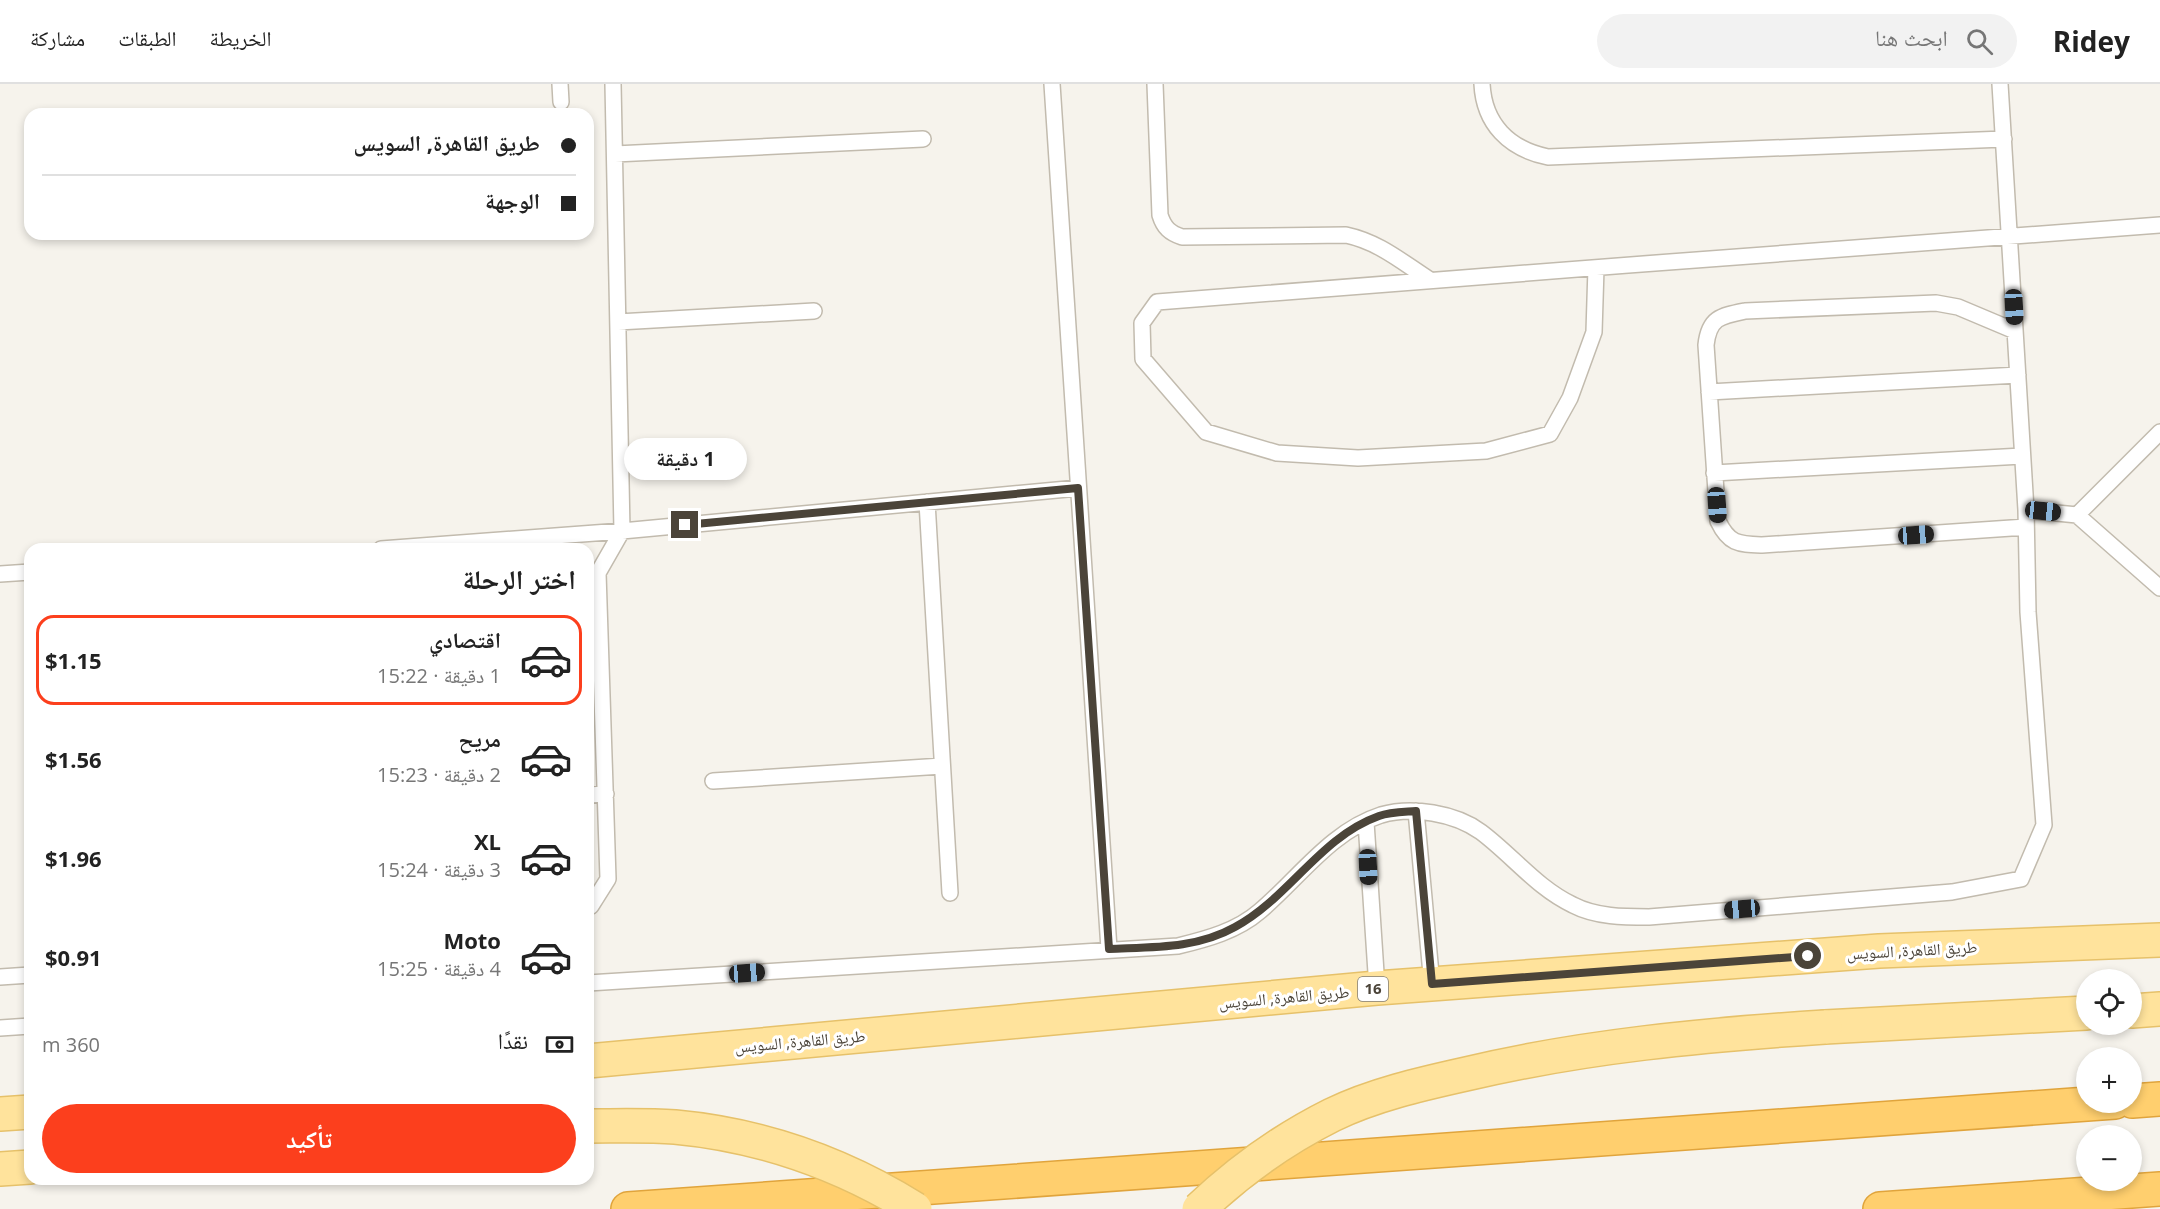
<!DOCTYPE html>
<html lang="ar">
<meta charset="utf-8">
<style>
body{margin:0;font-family:"Open Sans","Noto Naskh Arabic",sans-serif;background:#f2f2f2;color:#222;direction:rtl;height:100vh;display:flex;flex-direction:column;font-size:22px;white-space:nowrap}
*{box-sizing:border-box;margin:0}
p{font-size:20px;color:#767676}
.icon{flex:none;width:33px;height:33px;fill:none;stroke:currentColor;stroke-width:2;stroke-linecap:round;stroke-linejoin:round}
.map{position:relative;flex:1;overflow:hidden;direction:ltr}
.panel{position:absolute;left:24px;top:459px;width:570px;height:642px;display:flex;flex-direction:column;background:#fff;border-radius:18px;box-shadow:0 3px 9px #0003;direction:rtl}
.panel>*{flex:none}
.guide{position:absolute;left:24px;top:24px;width:570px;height:132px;border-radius:18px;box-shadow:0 3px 9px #0003;direction:rtl;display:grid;align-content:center;height:132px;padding:0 18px;background:#fff}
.controls{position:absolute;left:2076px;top:885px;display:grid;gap:12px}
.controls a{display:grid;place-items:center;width:66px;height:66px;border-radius:50%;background:#fff;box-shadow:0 3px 9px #0003;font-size:30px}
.end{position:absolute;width:27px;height:27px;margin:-14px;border:8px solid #4b4439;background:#fff;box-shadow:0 0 0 3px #fff}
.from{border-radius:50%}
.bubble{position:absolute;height:42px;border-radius:21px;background:#fff;box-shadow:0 3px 9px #0003;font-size:20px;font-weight:700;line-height:42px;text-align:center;direction:rtl}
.car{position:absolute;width:18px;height:36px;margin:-18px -9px;border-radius:8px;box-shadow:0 0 4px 2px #0007;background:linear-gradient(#222 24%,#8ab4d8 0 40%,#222 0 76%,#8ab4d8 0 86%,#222 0)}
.guide b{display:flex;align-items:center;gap:21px;height:57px;font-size:22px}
.guide b+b{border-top:2px solid #e0e0e0}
.guide i{width:15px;height:15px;background:#222}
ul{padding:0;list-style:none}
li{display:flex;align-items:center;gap:18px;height:90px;margin:0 12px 9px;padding:0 6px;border:3px solid transparent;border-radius:18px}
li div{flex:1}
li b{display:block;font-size:22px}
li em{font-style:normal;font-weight:700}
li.active{border-color:#fc3f1d}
li>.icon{width:54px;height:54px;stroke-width:1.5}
h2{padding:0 18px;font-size:27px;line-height:72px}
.pay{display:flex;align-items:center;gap:15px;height:66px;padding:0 18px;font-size:22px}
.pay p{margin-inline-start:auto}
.cta{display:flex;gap:12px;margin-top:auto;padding:12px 18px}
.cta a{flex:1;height:69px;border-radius:36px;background:#fc3f1d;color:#fff;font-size:24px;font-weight:700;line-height:69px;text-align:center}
header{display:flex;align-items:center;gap:36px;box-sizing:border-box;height:84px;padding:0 30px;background:#fff;border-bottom:2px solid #e0e0e0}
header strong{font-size:28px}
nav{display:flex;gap:33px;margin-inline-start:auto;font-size:21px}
.search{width:420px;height:54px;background:#f2f2f2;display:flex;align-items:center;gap:15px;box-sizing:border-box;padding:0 21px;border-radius:33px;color:#767676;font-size:22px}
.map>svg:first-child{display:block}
</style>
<header>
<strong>Ridey</strong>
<div class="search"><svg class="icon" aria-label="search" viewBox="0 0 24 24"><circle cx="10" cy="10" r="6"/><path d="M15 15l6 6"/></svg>ابحث هنا</div>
<nav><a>الخريطة</a><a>الطبقات</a><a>مشاركة</a></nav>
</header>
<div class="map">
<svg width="2160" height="1125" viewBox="0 0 2160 1125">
<rect width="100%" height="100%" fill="#f6f3ec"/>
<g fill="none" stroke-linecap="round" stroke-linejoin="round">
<g stroke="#c2bbae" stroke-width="18">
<path id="service" d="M 560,0 L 561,18
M 1052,0 L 1109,865
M 1155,0 L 1160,131 C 1164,144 1170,149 1182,153 L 1346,151 C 1379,158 1402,178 1430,196
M 1482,0 C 1484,40 1509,65 1548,73 L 2004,55
M 615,70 L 923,55
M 1596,184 L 1594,248 L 1570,314 L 1550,350 L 1486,367 L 1358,374 L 1277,369 L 1206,348 L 1143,275 L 1142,239 L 1157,218 C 1491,192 1826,165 2160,141
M 618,238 L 814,227
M 2015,247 L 1958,223 L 1936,219 L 1745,227 C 1720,232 1709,234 1706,261 L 1718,437 C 1729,460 1738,460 1762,461 L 2026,443
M 1709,308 L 2018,291
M 1714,389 L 2022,372
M 927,418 L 950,809
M 2026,426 L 2077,431 L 2160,348
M 2077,431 L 2160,504
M 381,465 L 622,447 L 1078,404
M 0,490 L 30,488
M 713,697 L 942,682
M 588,711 L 606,710
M 1416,727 L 1432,901
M 1366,738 L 1377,904
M 588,822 L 591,822 L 608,795 L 598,489 L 622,447 L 613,0
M 0,893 L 30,891
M 588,899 L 1178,862 C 1207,855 1237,847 1260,827 C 1299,794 1331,747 1381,731 C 1412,722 1455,729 1481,748 C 1513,772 1537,804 1573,821 C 1596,833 1624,833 1649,833 L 1952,808 L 2021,795 L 2044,741 L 2028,528 L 2026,426 L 2000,0
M 0,944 L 30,942"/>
</g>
<g stroke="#e6c16a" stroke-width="36">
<path id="primary" d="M 2132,927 L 2160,925
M 1825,943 L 2086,929
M 588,977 L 1377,904 L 1879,867 L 2160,856
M 0,1030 L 30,1028
M 0,1085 L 30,1083"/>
</g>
<g stroke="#e0a43c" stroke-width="36">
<path id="motorway" d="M 2132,1017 L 2160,1015
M 628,1125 L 2115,1018
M 1880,1125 L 2160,1105"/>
</g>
<use href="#service" stroke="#fff" stroke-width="15"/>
<use href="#primary" stroke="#ffe39c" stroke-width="33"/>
<use href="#motorway" stroke="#ffcf6e" stroke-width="33"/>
<g stroke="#e6c16a" stroke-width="36" stroke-linecap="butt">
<path id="primary-bridge" d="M 588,1042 C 617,1042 646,1041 675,1043 C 761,1051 841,1079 915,1125
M 1199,1125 C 1239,1087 1282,1056 1332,1031 C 1373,1011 1421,1000 1466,990 C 1584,962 1704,951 1825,943"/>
</g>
<use href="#primary-bridge" stroke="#ffe39c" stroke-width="33"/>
</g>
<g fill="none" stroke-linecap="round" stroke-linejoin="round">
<path stroke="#4b4439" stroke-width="8" d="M 685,441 L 1078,404 L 1109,865 C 1152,863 1196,865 1235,843 C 1289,814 1320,753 1379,732 C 1390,728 1404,728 1416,727 L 1432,900 L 1808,872"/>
</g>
<g text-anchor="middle" stroke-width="6" stroke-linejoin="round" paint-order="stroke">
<rect fill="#fff" stroke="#817c74" stroke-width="1.5" x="1358" y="893" width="30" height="24" rx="4.5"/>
<g font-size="15" font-weight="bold" fill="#4b4439">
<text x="1373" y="910">16</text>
</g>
<g font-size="16" fill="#4b4439" stroke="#fff">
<text transform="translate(1912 866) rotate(-3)" y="6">طريق القاهرة, السويس</text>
<text transform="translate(1284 913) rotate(-5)" y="6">طريق القاهرة, السويس</text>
<text transform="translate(800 957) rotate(-5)" y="6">طريق القاهرة, السويس</text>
</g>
</g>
</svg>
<div class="controls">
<a><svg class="icon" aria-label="locate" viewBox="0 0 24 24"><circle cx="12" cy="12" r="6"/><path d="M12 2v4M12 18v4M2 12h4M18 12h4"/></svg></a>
<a>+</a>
<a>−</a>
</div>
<i class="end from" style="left:1808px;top:872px"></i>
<i class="end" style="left:685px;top:441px"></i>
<div class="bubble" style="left:624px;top:354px;width:123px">1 دقيقة</div>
<i class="car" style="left:2014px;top:223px;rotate:177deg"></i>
<i class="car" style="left:1717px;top:421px;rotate:176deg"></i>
<i class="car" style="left:2043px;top:427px;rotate:96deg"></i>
<i class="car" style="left:1916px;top:451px;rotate:86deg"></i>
<i class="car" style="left:1368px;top:783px;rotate:177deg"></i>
<i class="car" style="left:1742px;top:825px;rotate:265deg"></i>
<i class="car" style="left:747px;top:889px;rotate:86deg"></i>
<div class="guide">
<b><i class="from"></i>طريق القاهرة, السويس</b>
<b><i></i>الوجهة</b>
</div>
<section class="panel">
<h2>اختر الرحلة</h2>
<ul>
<li class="active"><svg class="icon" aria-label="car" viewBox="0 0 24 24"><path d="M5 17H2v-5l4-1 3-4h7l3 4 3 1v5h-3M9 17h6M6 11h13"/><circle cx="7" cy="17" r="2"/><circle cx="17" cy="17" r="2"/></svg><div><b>اقتصادي</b><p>1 دقيقة · 15:22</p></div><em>$1.15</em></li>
<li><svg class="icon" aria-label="car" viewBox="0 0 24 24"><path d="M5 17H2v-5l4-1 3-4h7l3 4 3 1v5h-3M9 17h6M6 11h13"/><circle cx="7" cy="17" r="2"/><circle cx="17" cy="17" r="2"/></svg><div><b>مريح</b><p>2 دقيقة · 15:23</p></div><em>$1.56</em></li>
<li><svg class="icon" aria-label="car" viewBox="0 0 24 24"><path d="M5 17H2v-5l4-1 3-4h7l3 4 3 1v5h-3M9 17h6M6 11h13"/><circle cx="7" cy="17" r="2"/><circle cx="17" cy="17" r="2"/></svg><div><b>XL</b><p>3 دقيقة · 15:24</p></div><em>$1.96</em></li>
<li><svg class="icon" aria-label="car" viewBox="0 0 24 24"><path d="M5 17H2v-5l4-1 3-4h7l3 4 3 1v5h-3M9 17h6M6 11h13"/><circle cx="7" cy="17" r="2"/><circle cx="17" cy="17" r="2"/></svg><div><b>Moto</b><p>4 دقيقة · 15:25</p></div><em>$0.91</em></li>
</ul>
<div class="pay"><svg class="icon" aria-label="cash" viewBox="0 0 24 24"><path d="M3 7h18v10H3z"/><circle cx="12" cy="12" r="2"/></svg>نقدًا<p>360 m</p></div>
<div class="cta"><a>تأكيد</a></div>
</section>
</div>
